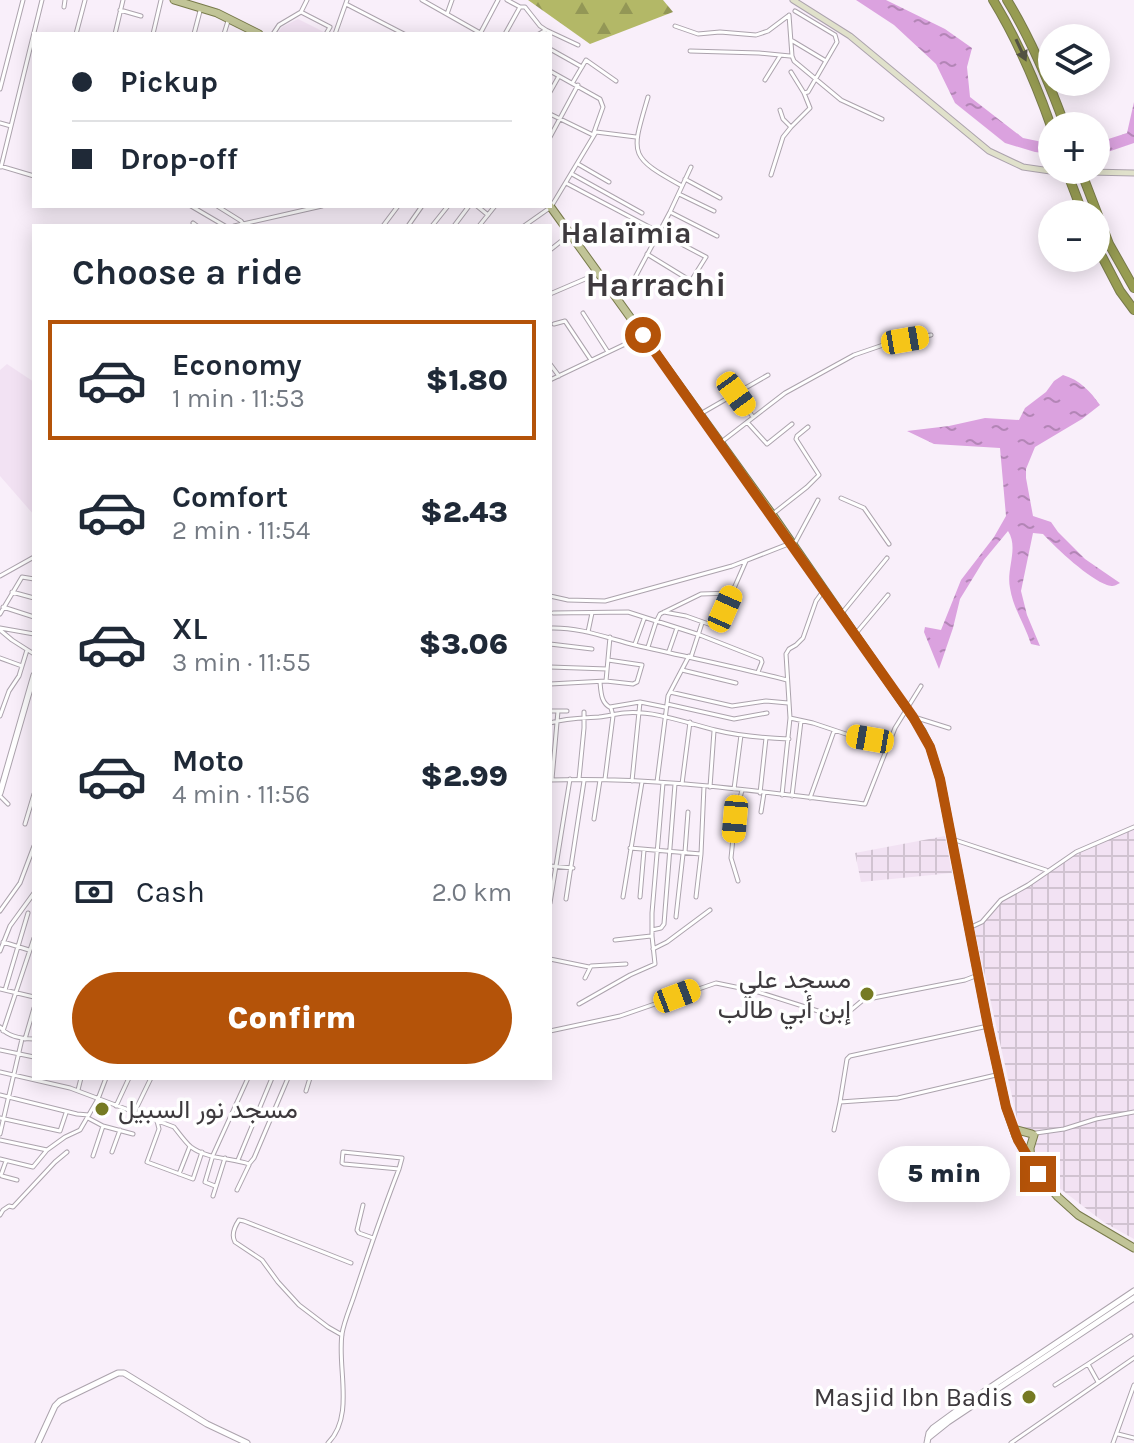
<!DOCTYPE html>
<meta charset="utf-8">
<style>
body{margin:0;font-family:Karla,Vazirmatn,sans-serif;background:#f6f6f7;color:#1f2937;height:100vh;display:flex;flex-direction:column;font-size:30px;white-space:nowrap}
*{box-sizing:border-box;margin:0}
p{font-size:26px;color:#747a83}
.icon{flex:none;width:44px;height:44px;fill:none;stroke:currentColor;stroke-width:2;stroke-linecap:round;stroke-linejoin:round}
.map{position:relative;flex:1;overflow:hidden}
.drawer{position:absolute;left:32px;top:224px;width:520px;height:856px;display:flex;flex-direction:column;background:#fff;border-radius:0px;box-shadow:0 4px 20px #0003}
.drawer>*{flex:none}
.banner{position:absolute;left:32px;top:32px;width:520px;height:176px;border-radius:0px;box-shadow:0 4px 20px #0003;display:grid;align-content:center;height:176px;padding:0 40px;background:#fff}
.tools{position:absolute;left:1038px;top:24px;display:grid;gap:16px}
.tools a{display:grid;place-items:center;width:72px;height:72px;border-radius:50%;background:#fff;box-shadow:0 4px 20px #0003;font-size:40px}
.end{position:absolute;width:36px;height:36px;margin:-18px;border:10px solid #b45309;background:#fff;box-shadow:0 0 0 4px #fff}
.from{border-radius:50%}
.bubble{position:absolute;height:56px;border-radius:28px;background:#fff;box-shadow:0 4px 20px #0003;font-size:26px;font-weight:800;line-height:56px;text-align:center}
.car{position:absolute;width:24px;height:48px;margin:-24px -12px;border-radius:10px;box-shadow:0 0 6px 2px #0007;background:linear-gradient(#f5c518 24%,#345 0 40%,#f5c518 0 76%,#345 0 86%,#f5c518 0)}
.banner b{display:flex;align-items:center;gap:28px;height:76px;font-size:30px}
.banner b+b{border-top:2px solid #e0e1e3}
.banner i{width:20px;height:20px;background:#1f2937}
ul{padding:0;list-style:none}
li{display:flex;align-items:center;gap:24px;height:120px;margin:0 16px 12px;padding:0 24px;border:4px solid transparent;border-radius:0px}
li div{flex:1}
li b{display:block;font-size:30px}
li em{font-style:normal;font-weight:800}
li.current{border-color:#b45309}
li>.icon{width:72px;height:72px;stroke-width:1.5}
h2{padding:0 40px;font-size:36px;line-height:96px}
.pay{display:flex;align-items:center;gap:20px;height:88px;padding:0 40px;font-size:30px}
.pay p{margin-inline-start:auto}
.action{display:flex;gap:16px;margin-top:auto;padding:16px 40px}
.action a{flex:1;height:92px;border-radius:48px;background:#b45309;color:#fff;font-size:32px;font-weight:800;line-height:92px;text-align:center}
.map>svg:first-child{display:block}
</style>
<div class="map">
<svg width="1134" height="1443" viewBox="0 0 1134 1443">
<defs>
<pattern id="industrial-grid" width="8" height="8" patternUnits="userSpaceOnUse" patternTransform="scale(2)"><rect width="8" height="8" fill="#f2e2f3"/><path d="M0 4h8M4 0v8" fill="none" stroke="#d1c3d1"/></pattern>
<pattern id="forest-firs" width="22" height="20" patternUnits="userSpaceOnUse" patternTransform="scale(2)"><rect width="22" height="20" fill="#b3b867"/><path d="M5 1l3.5 6h-7zM16 11l3.5 6h-7z" fill="#939756"/></pattern>
<pattern id="water-ripples" width="26" height="14" patternUnits="userSpaceOnUse" patternTransform="scale(2)"><rect width="26" height="14" fill="#dba2df"/><path d="M2 4q2-2 4 0t4 0M15 11q2-2 4 0t4 0" fill="none" stroke="#b385b6"/></pattern>
</defs>
<rect width="100%" height="100%" fill="#f9effa"/>
<path fill="#f2e2f3" d="M 298,19 L 324,32 L 323,34 L 277,34 L 282,27 Z
M 7,364 L 34,382 L 34,515 L 0,476 L 0,370 Z"/>
<path fill="url(#industrial-grid)" d="M 1134,829 L 1134,1239 L 1105,1223 L 1058,1187 L 1018,1123 L 974,927 L 984,922 L 996,906 L 1031,885 L 1073,856 Z
M 945,836 L 952,873 L 861,882 L 855,853 Z"/>
<path fill="url(#forest-firs)" d="M 528,0 L 663,0 L 673,12 L 590,44 Z"/>
<path fill="url(#water-ripples)" d="M 856,0 L 886,0 L 945,29 L 972,48 L 967,67 L 970,97 L 1023,138 L 1052,144 L 1052,154 L 1035,152 L 1005,143 L 955,103 L 936,64 L 894,25 Z
M 1134,102 L 1134,143 L 1096,156 L 1096,143 L 1127,133 Z
M 1063,375 C 1080,380 1090,391 1100,405 L 1082,419 L 1035,447 L 1026,469 L 1026,478 L 1033,516 L 1051,522 L 1058,532 L 1085,559 L 1120,583 C 1114,586 1114,587 1107,585 C 1089,579 1057,549 1043,534 L 1033,533 L 1021,591 L 1027,615 L 1040,646 L 1031,644 C 1025,625 1013,608 1010,588 C 1006,569 1019,548 1008,531 L 984,560 L 960,599 L 953,628 L 939,669 L 924,632 L 925,627 L 941,630 L 961,580 L 994,537 L 1006,516 L 1000,448 L 934,444 L 907,431 L 949,426 L 985,418 L 1019,420 L 1025,408 L 1046,392 L 1054,381 Z"/>
<g fill="none" stroke-linecap="round" stroke-linejoin="round">
<g stroke="#aca3ad" stroke-width="5">
<path id="minor" d="M 422,0 L 482,34
M 507,0 L 520,7 L 525,7 L 540,26 L 546,30
M 346,4 L 404,34
M 64,7 L 65,0
M 120,10 L 141,16
M 301,12 L 330,27 L 326,34
M 447,14 L 452,0
M 789,15 L 792,56 L 794,61 L 841,100 L 882,119
M 675,26 L 698,34 L 720,32 L 756,35 L 768,31 L 788,16
M 481,32 L 498,0
M 76,34 L 85,0
M 115,34 L 123,0
M 153,34 L 161,0
M 194,34 L 200,11
M 224,34 L 228,21
M 273,34 L 279,25 L 301,12 L 307,0
M 335,34 L 347,0
M 505,34 L 520,7
M 539,34 L 546,30 L 578,45
M 791,40 L 826,61
M 550,49 L 582,67
M 690,51 L 759,53 L 790,56
M 550,71 L 600,99 L 603,107 L 593,135 L 550,114
M 791,72 L 804,93 L 808,92 L 837,42 L 835,35 L 795,11
M 765,80 L 780,56
M 573,82 L 586,60 L 616,81
M 0,89 L 23,0
M 550,92 L 559,76
M 648,97 C 631,155 628,156 682,186
M 780,110 L 783,119 L 791,127 L 810,108 L 804,93
M 0,123 L 11,126
M 550,137 L 578,85
M 578,164 L 609,182
M 0,166 L 34,176
M 1,167 L 42,0
M 572,174 L 642,213
M 771,175 L 783,137 L 791,127
M 685,179 L 720,198
M 566,183 L 706,257 L 691,281
M 679,194 L 714,211
M 191,206 L 225,226
M 217,206 L 241,221 L 243,224
M 477,206 L 488,215
M 670,212 L 717,236
M 193,223 L 197,226
M 234,226 L 322,206
M 383,226 L 398,206
M 408,226 L 422,206
M 432,226 L 448,206
M 454,226 L 469,206
M 479,226 L 495,206
M 524,226 L 551,207 L 596,132 L 636,137
M 550,250 L 569,235
M 647,254 L 691,281 L 699,284
M 550,294 L 599,273
M 618,299 L 631,285 L 670,212 L 691,167
M 583,313 L 608,352
M 554,324 L 565,321 L 591,360
M 550,364 L 559,376
M 550,380 L 640,337
M 736,394 L 753,417
M 702,413 L 768,375
M 747,422 L 767,444 L 792,424
M 720,443 L 785,393 L 854,355 L 889,343 L 931,335
M 841,498 L 864,508 L 889,544
M 774,513 L 807,487 L 819,475 L 796,439 L 797,436 L 808,427
M 0,576 L 34,557
M 12,592 L 34,598
M 550,596 L 568,600 L 605,601 L 732,566 L 796,541 L 818,500
M 3,607 L 34,617
M 664,612 L 686,616 L 717,627 L 746,561
M 553,613 L 628,612 L 700,635 L 761,659 L 762,662 L 758,672
M 842,613 L 887,558
M 0,614 L 22,577 L 34,579
M 0,628 L 34,634
M 550,628 C 580,627 607,638 635,645 C 686,657 737,667 787,680
M 0,630 L 12,640 L 34,654
M 588,632 L 592,613
M 857,632 L 888,595
M 550,644 L 592,649
M 635,644 L 644,619
M 648,647 L 656,622 L 660,614 L 701,594 L 732,593
M 669,651 L 677,628
M 691,657 L 702,623
M 0,658 L 22,666
M 550,667 L 607,669
M 682,670 L 736,683
M 606,681 L 610,637
M 600,682 C 601,693 601,703 611,708 L 613,716 L 605,779
M 550,684 L 606,681 L 633,684 L 637,682 L 642,665 L 608,660
M 670,692 L 732,706 L 766,701 L 788,703
M 667,704 L 734,719 L 767,713
M 610,707 L 640,702
M 550,711 L 567,711
M 0,716 L 9,691 L 19,676 L 27,650
M 914,717 L 949,728
M 790,718 L 813,723 L 849,735 L 889,742
M 550,723 C 566,718 583,718 599,717 C 608,716 615,714 624,713 C 653,710 687,723 715,730 C 739,736 764,738 789,739
M 552,779 L 558,711
M 579,779 L 584,728 L 584,712
M 550,780 C 655,776 761,792 865,804 L 895,728 L 921,686
M 632,781 L 640,702 L 665,707
M 657,782 L 668,696 L 689,656
M 682,784 L 690,722
M 710,787 L 714,731
M 734,789 L 741,735
M 760,793 L 766,738
M 782,795 L 790,718 L 786,654 L 789,649 L 796,645 L 803,638 L 816,601 L 824,590
M 0,796 L 8,804
M 792,796 L 801,721
M 810,798 L 834,731
M 761,812 L 764,793
M 594,819 L 600,780
M 25,824 L 34,794
M 955,840 L 1046,870
M 630,848 L 701,854
M 685,852 L 688,812
M 550,866 L 573,868
M 738,881 L 731,858 L 735,819 L 742,790
M 623,897 L 642,782
M 640,897 L 644,850
M 696,897 L 701,854 L 704,786
M 566,899 L 584,781
M 550,903 L 570,779
M 0,911 L 20,883 L 34,846
M 676,917 L 683,854
M 969,928 L 982,922 L 1001,900 L 1028,885 L 1076,852 L 1134,827
M 652,930 L 661,928 L 664,924 L 675,784
M 615,940 L 651,936
M 3,942 L 29,950
M 653,949 L 667,942 L 710,910
M 0,951 L 10,926 L 34,893
M 550,959 L 589,967
M 585,978 L 591,966 L 626,964
M 0,989 L 34,997
M 5,990 L 28,913
M 579,1004 L 630,975 L 655,964 L 652,936 L 652,913 L 663,783
M 0,1027 C 8,1037 22,1039 34,1039
M 3,1031 L 34,938
M 550,1031 L 620,1016 L 716,983 L 755,991 L 840,1018 L 845,1015 L 863,1000 L 965,980 L 978,975
M 25,1039 L 34,1008
M 0,1050 L 34,1057
M 0,1072 L 70,1088 L 174,1127 C 178,1132 186,1143 191,1147 C 207,1159 231,1158 249,1164 L 254,1158 L 288,1078
M 78,1090 L 81,1078
M 306,1091 L 310,1078
M 0,1095 L 77,1114 L 89,1115
M 840,1102 L 847,1059 L 850,1056 L 988,1026
M 116,1106 L 129,1078
M 134,1113 L 151,1078
M 0,1118 L 60,1131 L 66,1113
M 88,1118 L 103,1126 L 133,1134
M 157,1121 L 159,1129 L 147,1162 L 193,1179 L 202,1152
M 834,1130 L 840,1102 L 898,1098 L 996,1075
M 1036,1133 L 1064,1129 L 1096,1119 L 1134,1112
M 0,1134 L 22,1039
M 0,1140 L 47,1150
M 112,1152 L 120,1130
M 93,1156 L 103,1126
M 0,1159 L 33,1167 L 47,1150 L 65,1137 L 80,1130 L 98,1099 L 106,1078
M 238,1160 L 272,1078
M 179,1174 L 190,1146
M 1,1175 L 6,1161
M 2,1176 L 17,1180
M 215,1186 L 205,1182 L 213,1155 L 248,1078
M 237,1190 L 249,1165
M 213,1196 L 225,1158
M 363,1205 L 357,1230 L 359,1233 L 373,1238
M 0,1215 L 3,1210 L 9,1206 L 13,1207 L 55,1162 L 67,1152
M 342,1335 L 328,1327 L 299,1305 L 278,1282 L 262,1260 L 235,1242 C 231,1235 235,1226 239,1220 L 244,1221 L 351,1263
M 1098,1382 L 1088,1364 L 1131,1336
M 1055,1385 L 1088,1364
M 1118,1434 L 1134,1438
M 328,1443 C 355,1416 337,1368 342,1334 C 344,1321 351,1306 355,1293 C 369,1251 383,1210 399,1169 L 402,1158 L 343,1152 L 342,1163 L 344,1164 L 399,1169
M 1011,1443 L 1134,1358
M 1113,1443 L 1134,1385"/>
</g>
<g stroke="#aca3ad" stroke-width="7">
<path id="tertiary" d="M 0,793 L 34,675
M 928,1438 L 948,1422 L 1134,1298
M 38,1443 L 55,1406 L 60,1401 L 118,1373 L 124,1373 L 207,1424 L 247,1443
M 927,1443 L 929,1433 L 933,1428 L 970,1401 L 1134,1291"/>
</g>
<g stroke="#aca3ad" stroke-width="7">
<path id="secondary" d="M 793,0 L 850,36 L 989,151 L 1023,167 L 1064,173
M 1090,172 L 1134,173"/>
</g>
<g stroke="#787a4b" stroke-width="9">
<path id="primary" d="M 174,0 L 217,13 L 259,34
M 550,206 L 772,514 L 922,731 L 930,747 L 940,779 L 988,1026 L 1006,1107 L 1016,1136 L 1038,1174 L 1058,1197 L 1078,1215 L 1134,1248
M 1014,1129 L 1032,1134
M 1031,1161 L 1030,1148 L 1034,1135"/>
</g>
<g stroke="#787a4b" stroke-width="10">
<path id="motorway" d="M 993,0 C 1018,41 1036,83 1052,129
M 1007,0 C 1031,39 1049,82 1065,126
M 1084,179 L 1109,244 L 1134,288
M 1070,180 L 1083,214
M 1096,245 L 1120,291 L 1134,310"/>
</g>
<use href="#minor" stroke="#fff" stroke-width="3"/>
<use href="#tertiary" stroke="#fff" stroke-width="5"/>
<use href="#secondary" stroke="#e0e1cb" stroke-width="5"/>
<use href="#primary" stroke="#c1c497" stroke-width="7"/>
<use href="#motorway" stroke="#979c52" stroke-width="8"/>
<g stroke="#787a4b" stroke-width="10" stroke-linecap="butt">
<path id="motorway-bridge" d="M 1066,170 L 1070,180
M 1080,170 L 1084,179"/>
</g>
<use href="#motorway-bridge" stroke="#979c52" stroke-width="8"/>
</g>
<defs><path id="oneway-solid" d="M-6-.8H1V-3.2L6.5 0L1 3.2V.8H-6Z" transform="scale(2)"/></defs>
<use fill="#545243" href="#oneway-solid" transform="translate(1021 50) rotate(65)"/>
<g fill="none" stroke-linecap="round" stroke-linejoin="round">
<path stroke="#b45309" stroke-width="10" d="M 643,335 L 913,717 L 930,747 L 940,779 L 988,1026 L 1006,1107 L 1018,1140 L 1038,1174"/>
</g>
<g fill="#767a23" stroke="#fff" stroke-width="3">
<circle cx="867" cy="994" r="8"/>
<circle cx="102" cy="1109" r="8"/>
<circle cx="1029" cy="1397" r="8"/>
</g>
<g text-anchor="middle" stroke-width="7" stroke-linejoin="round" paint-order="stroke">
<g font-size="26" fill="#3e3a3e" stroke="#fff" text-anchor="end">
<text x="851" y="988">مسجد علي<tspan x="851" dy="30">إبن أبي طالب</tspan></text>
<text x="118" y="1118" text-anchor="start">مسجد نور السبيل</text>
<text x="1013" y="1406">Masjid Ibn Badis</text>
</g>
<g font-size="30" font-weight="bold" fill="#3e3a3e" stroke="#fff">
<text x="626" y="243">Halaïmia</text>
</g>
<g font-size="34" font-weight="bold" fill="#3e3a3e" stroke="#fff">
<text x="656" y="296">Harrachi</text>
</g>
</g>
</svg>
<div class="tools">
<a><svg class="icon" aria-label="layers" viewBox="0 0 24 24"><path d="M12 4l9 5-9 5-9-5zM3 14l9 5 9-5"/></svg></a>
<a>+</a>
<a>−</a>
</div>
<i class="end from" style="left:643px;top:335px"></i>
<i class="end" style="left:1038px;top:1174px"></i>
<div class="bubble" style="left:878px;top:1146px;width:132px">5 min</div>
<i class="car" style="left:905px;top:340px;rotate:80deg"></i>
<i class="car" style="left:736px;top:394px;rotate:144deg"></i>
<i class="car" style="left:725px;top:609px;rotate:24deg"></i>
<i class="car" style="left:870px;top:739px;rotate:280deg"></i>
<i class="car" style="left:735px;top:819px;rotate:185deg"></i>
<i class="car" style="left:677px;top:996px;rotate:69deg"></i>
<div class="banner">
<b><i class="from"></i>Pickup</b>
<b><i></i>Drop-off</b>
</div>
<section class="drawer">
<h2>Choose a ride</h2>
<ul>
<li class="current"><svg class="icon" aria-label="car" viewBox="0 0 24 24"><path d="M5 17H2v-5l4-1 3-4h7l3 4 3 1v5h-3M9 17h6M6 11h13"/><circle cx="7" cy="17" r="2"/><circle cx="17" cy="17" r="2"/></svg><div><b>Economy</b><p>1 min · 11:53</p></div><em>$1.80</em></li>
<li><svg class="icon" aria-label="car" viewBox="0 0 24 24"><path d="M5 17H2v-5l4-1 3-4h7l3 4 3 1v5h-3M9 17h6M6 11h13"/><circle cx="7" cy="17" r="2"/><circle cx="17" cy="17" r="2"/></svg><div><b>Comfort</b><p>2 min · 11:54</p></div><em>$2.43</em></li>
<li><svg class="icon" aria-label="car" viewBox="0 0 24 24"><path d="M5 17H2v-5l4-1 3-4h7l3 4 3 1v5h-3M9 17h6M6 11h13"/><circle cx="7" cy="17" r="2"/><circle cx="17" cy="17" r="2"/></svg><div><b>XL</b><p>3 min · 11:55</p></div><em>$3.06</em></li>
<li><svg class="icon" aria-label="car" viewBox="0 0 24 24"><path d="M5 17H2v-5l4-1 3-4h7l3 4 3 1v5h-3M9 17h6M6 11h13"/><circle cx="7" cy="17" r="2"/><circle cx="17" cy="17" r="2"/></svg><div><b>Moto</b><p>4 min · 11:56</p></div><em>$2.99</em></li>
</ul>
<div class="pay"><svg class="icon" aria-label="cash" viewBox="0 0 24 24"><path d="M3 7h18v10H3z"/><circle cx="12" cy="12" r="2"/></svg>Cash<p>2.0 km</p></div>
<div class="action"><a>Confirm</a></div>
</section>
</div>
